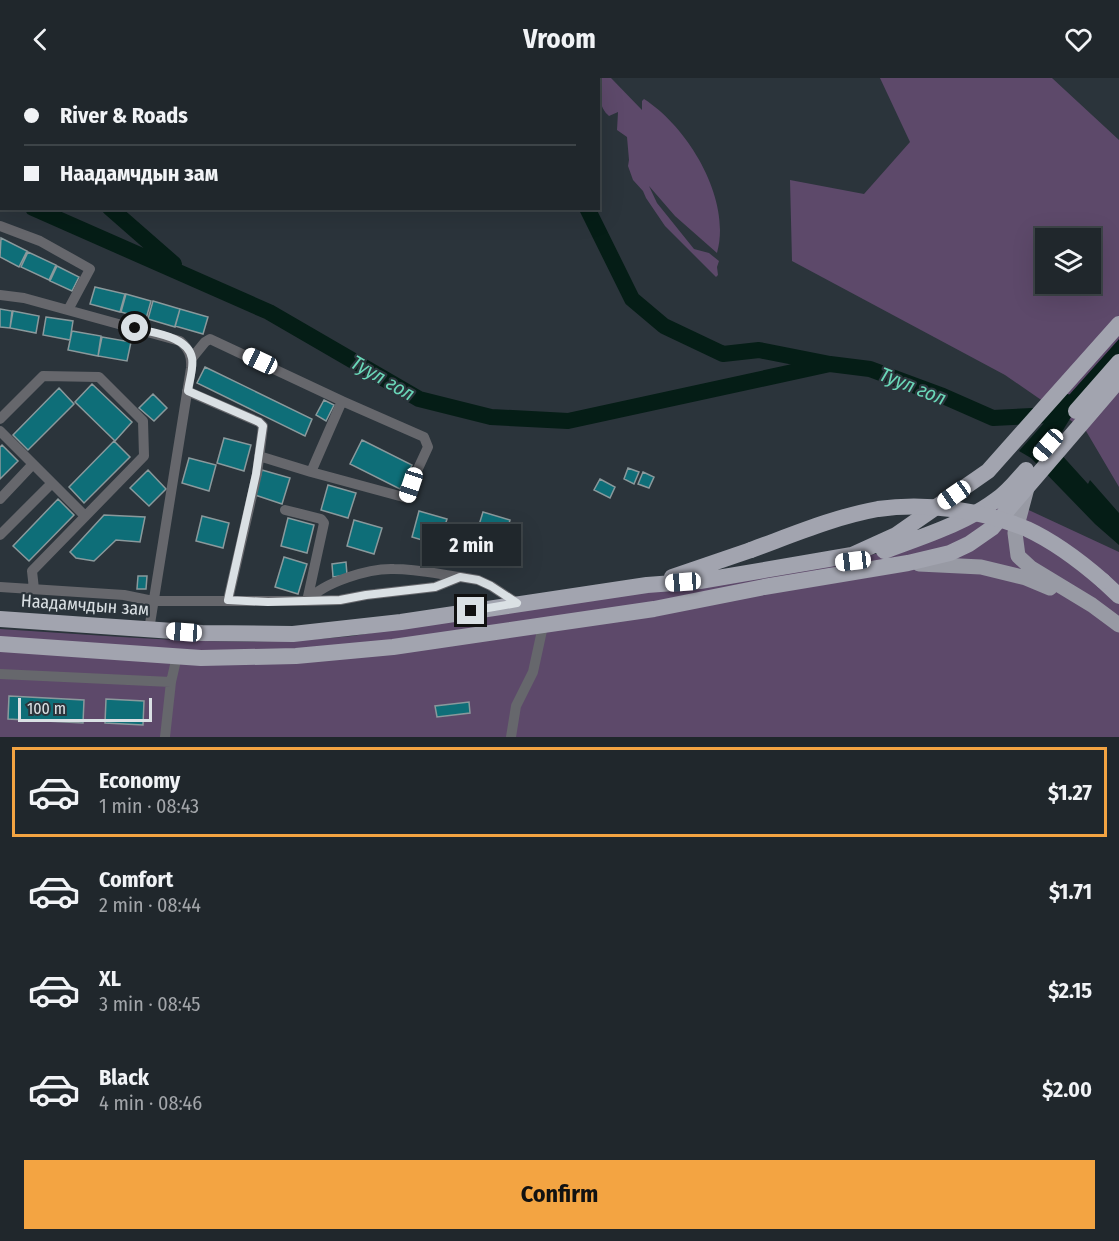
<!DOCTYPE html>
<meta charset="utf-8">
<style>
body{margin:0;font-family:"Fira Sans Condensed",sans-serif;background:#282f34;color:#f1f3f6;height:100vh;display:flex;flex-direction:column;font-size:22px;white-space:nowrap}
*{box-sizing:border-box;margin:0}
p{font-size:20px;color:#a2a5a9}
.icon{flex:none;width:33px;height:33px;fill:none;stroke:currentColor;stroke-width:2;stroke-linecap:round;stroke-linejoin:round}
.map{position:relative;height:659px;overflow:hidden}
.side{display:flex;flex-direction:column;background:#20272c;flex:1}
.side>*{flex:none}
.top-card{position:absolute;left:0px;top:0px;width:600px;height:132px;box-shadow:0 6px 24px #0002,0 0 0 2px #3d4448;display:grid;align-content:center;height:132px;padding:0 24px;background:#20272c}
.tools{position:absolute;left:1035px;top:150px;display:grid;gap:12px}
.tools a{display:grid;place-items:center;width:66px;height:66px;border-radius:0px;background:#20272c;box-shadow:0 6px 24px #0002,0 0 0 2px #3d4448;font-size:30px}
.scale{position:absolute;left:18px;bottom:15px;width:134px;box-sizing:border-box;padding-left:6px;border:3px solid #dae0e4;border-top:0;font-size:16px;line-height:21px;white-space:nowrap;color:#dae0e4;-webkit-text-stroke:4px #2b343b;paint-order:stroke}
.end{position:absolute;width:27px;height:27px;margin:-14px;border:8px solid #dae0e4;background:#111;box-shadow:0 0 0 3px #111}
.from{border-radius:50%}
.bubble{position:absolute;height:42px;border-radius:0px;background:#20272c;box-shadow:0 6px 24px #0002,0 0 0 2px #3d4448;font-size:20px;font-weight:700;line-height:42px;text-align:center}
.car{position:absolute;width:18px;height:36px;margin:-18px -9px;border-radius:8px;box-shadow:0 0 4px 2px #0007;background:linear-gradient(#fff 24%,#345 0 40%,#fff 0 76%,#345 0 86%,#fff 0)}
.top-card b{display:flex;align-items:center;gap:21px;height:57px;font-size:22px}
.top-card b+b{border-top:2px solid #3d4448}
.top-card i{width:15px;height:15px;background:#f1f3f6}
ul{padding:10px 0 0;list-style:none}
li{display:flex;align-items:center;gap:18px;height:90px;margin:0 12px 9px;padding:0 12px;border:3px solid transparent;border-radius:0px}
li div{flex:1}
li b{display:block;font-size:22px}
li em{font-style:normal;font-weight:700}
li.current{border-color:#f3a442}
li>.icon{width:54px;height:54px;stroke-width:1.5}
.cta{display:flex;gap:12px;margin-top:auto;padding:12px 24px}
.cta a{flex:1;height:69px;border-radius:0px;background:#f3a442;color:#111;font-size:24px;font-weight:700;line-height:69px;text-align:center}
header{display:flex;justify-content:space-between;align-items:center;height:78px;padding:0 24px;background:#20272c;font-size:27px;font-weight:700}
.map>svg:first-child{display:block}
</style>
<header><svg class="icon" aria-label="back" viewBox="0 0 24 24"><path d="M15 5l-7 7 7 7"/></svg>Vroom<svg class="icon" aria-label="heart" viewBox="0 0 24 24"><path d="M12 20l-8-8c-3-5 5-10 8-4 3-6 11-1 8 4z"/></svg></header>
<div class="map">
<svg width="1119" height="659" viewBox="0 0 1119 659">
<rect width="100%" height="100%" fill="#2b343b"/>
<path fill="#5d496a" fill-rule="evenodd" d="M 594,0 L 611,0 L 642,32 L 642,23 L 644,21 C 688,49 732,121 717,175 L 675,138 L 649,108 L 657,125 L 694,171 L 709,175 L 719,183 L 717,189 L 718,197 L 716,199 L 665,148 L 646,120 L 643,113 L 633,102 L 628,88 L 629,82 L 627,59 L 617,52 L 618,34 L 609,38 C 599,30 598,14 598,2 Z
M 880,0 L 1052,0 L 1119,62 L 1119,409 L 1086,353 L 1005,297 L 792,183 L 790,102 L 864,116 L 910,64 ZM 1046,160 L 1090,160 L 1090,206 L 1046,206 Z
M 1005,421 L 1119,474 L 1119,659 L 0,659 L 0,551 C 117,558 234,571 352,558 L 894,473 Z"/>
<path fill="#051d16" d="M 1119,261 L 1119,286 L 1079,326 L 1060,357 L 1049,363 L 1088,406 L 1090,402 L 1119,435 L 1119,467 L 1095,446 L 1031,380 L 1019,373 Z"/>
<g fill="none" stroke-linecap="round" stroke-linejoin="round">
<path stroke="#051d16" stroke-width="16" d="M 15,0 L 16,2
M 530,0 L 530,2
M 0,114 L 2,115
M 33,130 L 269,234 L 419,321 L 491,339 L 568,343 L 830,286
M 110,130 L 174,186
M 587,130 L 632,221 L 664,248 L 723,276 L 759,272 L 830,286 L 870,291 L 943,318 L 993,340 L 1053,337 L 1067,324"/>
</g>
<path fill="#0e6e78" stroke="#8a999c" stroke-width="1.5" d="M 1,160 L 27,173 L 19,189 L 0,179 Z
M 28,174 L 56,187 L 49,202 L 21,189 Z
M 57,188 L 79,199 L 72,213 L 50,203 Z
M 95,209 L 125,216 L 120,234 L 90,226 Z
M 126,216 L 151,223 L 146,241 L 121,234 Z
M 153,223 L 180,231 L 175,249 L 148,241 Z
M 0,231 L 12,233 L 10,250 L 0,249 Z
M 180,231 L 208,239 L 203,256 L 175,248 Z
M 13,233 L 39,238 L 36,255 L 10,250 Z
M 46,239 L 73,243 L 70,262 L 43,257 Z
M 72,253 L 101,258 L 98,278 L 68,272 Z
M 102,259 L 131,264 L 127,283 L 98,278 Z
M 205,289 L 312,341 L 305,358 L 197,305 Z
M 92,306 L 132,344 L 115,363 L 75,324 Z
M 59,310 L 74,326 L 28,372 L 13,357 Z
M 153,316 L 167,330 L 154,343 L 139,330 Z
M 324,322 L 334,327 L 326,343 L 316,337 Z
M 224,360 L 251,367 L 244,393 L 217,385 Z
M 362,362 L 412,387 L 400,411 L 350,386 Z
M 114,363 L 130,379 L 84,425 L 69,409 Z
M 2,367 L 18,383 L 0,401 L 0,369 Z
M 189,380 L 216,387 L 209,413 L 182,405 Z
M 628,390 L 639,394 L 634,406 L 624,401 Z
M 148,392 L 166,411 L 149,428 L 130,410 Z
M 262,392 L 290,400 L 282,426 L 255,417 Z
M 643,394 L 654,399 L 649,410 L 638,406 Z
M 600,401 L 615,409 L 610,420 L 594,412 Z
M 328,407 L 356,415 L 348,440 L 321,432 Z
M 58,421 L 74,437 L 29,483 L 13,468 Z
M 419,433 L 447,441 L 439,467 L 412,459 Z
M 483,434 L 510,442 L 503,468 L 475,460 Z
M 104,437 L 145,439 L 140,464 L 116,462 L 94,483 L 76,480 L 70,474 Z
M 202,438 L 229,445 L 223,470 L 196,463 Z
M 288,440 L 314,447 L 307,475 L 281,468 Z
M 354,442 L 382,450 L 374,476 L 347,468 Z
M 284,479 L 307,486 L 298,516 L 275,509 Z
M 346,484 L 347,497 L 333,499 L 332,486 Z
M 138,498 L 147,498 L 146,511 L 137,511 Z
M 9,618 L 84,622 L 83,645 L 8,641 Z
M 106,621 L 144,623 L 143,647 L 105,645 Z
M 469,624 L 470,635 L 437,639 L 435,628 Z"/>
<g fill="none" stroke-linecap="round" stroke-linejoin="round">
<path stroke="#66676c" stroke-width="10" d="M 0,148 L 40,163 L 90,191 L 68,232
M 0,217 L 24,220 L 180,263 C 189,271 192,278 191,290 L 149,552
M 192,280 L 205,264 L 210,261 L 342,323
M 187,313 L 259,344 L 263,348 L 257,396 L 228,522
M 0,341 L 43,298 L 99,299 L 143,343 L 144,378 L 32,493 L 34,511
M 0,353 L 85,438
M 259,378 L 311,394 L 407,420 L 416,395 L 428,369 L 424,359 L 342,323 L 311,394
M 0,421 L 33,386
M 285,432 L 321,441 L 324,445 L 307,523
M 0,457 L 52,405
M 0,509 L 124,517 L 153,523 L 307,523 L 340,522 L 366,517 L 435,509 L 460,499 L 478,502 L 491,508 L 517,525
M 307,523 C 324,504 369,490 394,491 C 416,491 438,496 460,499
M 0,596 L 171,604
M 165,659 L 171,604 L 177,578
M 511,659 L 516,628 L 533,594 L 543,548"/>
<path stroke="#989aa4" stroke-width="15" d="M 1027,410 L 1015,455 L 1018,478 L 1031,490 L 1092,527 L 1119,547
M 919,486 L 981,489 L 1026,500 L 1050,510"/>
<path stroke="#a2a4af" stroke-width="16" d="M 1076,333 L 1119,284
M 884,473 C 921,459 964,446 996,422 C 1008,414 1017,402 1026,392
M 672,499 L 751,472
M 1103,503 L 1119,518
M 0,541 L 202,555 L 293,556 L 401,544 L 647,507 L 700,503 L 852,477 L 896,457 L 988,393 L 1119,246
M 0,566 L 201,580 L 296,578 L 393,569 L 654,531 L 764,509 L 908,485 L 950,475 L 969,466 L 992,450 L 1119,302"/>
<path stroke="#a2a4af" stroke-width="16" d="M 751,472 C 792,457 834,439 878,431 C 926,424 982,432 1027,451 C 1055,464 1080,483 1103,503"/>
</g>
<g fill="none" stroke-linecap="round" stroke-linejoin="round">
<path stroke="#dae0e4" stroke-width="8" d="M 135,250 C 153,255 188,258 192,280 C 194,290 189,303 188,313 L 259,344 L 263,348 L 256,396 L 228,522 L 268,524 L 340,522 L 366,517 L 435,509 L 460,499 L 478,502 L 491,508 L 517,525 L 471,533"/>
</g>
<g text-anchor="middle" stroke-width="4.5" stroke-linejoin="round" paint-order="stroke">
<g font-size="18" fill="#dae0e4" stroke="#2b343b">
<text transform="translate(85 527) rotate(4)" y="6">Наадамчдын зам</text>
</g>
<g font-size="20" font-style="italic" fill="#6ad7b8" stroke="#2b343b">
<text transform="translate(383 300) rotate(30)" y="7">Туул гол</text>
<text transform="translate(913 308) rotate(22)" y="7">Туул гол</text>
</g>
</g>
</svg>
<div class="tools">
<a><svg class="icon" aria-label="layers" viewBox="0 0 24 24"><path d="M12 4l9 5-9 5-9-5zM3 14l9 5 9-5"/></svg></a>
</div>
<div class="scale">100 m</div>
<i class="end from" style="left:135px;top:250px"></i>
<i class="end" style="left:471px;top:533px"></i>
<div class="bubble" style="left:422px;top:446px;width:99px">2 min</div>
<i class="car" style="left:260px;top:283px;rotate:295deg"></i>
<i class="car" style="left:1048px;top:367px;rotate:221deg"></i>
<i class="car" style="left:411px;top:407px;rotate:198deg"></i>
<i class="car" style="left:954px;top:417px;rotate:235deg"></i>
<i class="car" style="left:853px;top:483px;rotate:263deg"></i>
<i class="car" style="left:683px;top:504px;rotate:266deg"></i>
<i class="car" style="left:184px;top:554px;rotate:274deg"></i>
<div class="top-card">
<b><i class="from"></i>River &amp; Roads</b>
<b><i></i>Наадамчдын зам</b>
</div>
</div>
<section class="side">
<ul>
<li class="current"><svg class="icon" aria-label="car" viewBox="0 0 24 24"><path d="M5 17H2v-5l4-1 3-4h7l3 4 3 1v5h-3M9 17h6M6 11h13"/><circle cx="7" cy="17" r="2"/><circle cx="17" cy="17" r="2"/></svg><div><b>Economy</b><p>1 min · 08:43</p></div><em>$1.27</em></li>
<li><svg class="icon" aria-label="car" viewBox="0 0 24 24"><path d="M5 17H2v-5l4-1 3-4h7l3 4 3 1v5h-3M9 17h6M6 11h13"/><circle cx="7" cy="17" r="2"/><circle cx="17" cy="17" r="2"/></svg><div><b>Comfort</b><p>2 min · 08:44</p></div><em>$1.71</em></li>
<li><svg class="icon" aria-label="car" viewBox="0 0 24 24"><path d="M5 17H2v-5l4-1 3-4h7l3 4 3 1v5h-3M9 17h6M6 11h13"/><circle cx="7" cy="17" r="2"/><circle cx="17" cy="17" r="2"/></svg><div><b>XL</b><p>3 min · 08:45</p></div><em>$2.15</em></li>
<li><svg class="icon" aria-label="car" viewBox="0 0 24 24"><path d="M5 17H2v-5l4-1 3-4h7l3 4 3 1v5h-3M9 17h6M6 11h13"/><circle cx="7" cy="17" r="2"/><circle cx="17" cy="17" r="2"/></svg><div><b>Black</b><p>4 min · 08:46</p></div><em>$2.00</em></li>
</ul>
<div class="cta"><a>Confirm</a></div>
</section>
